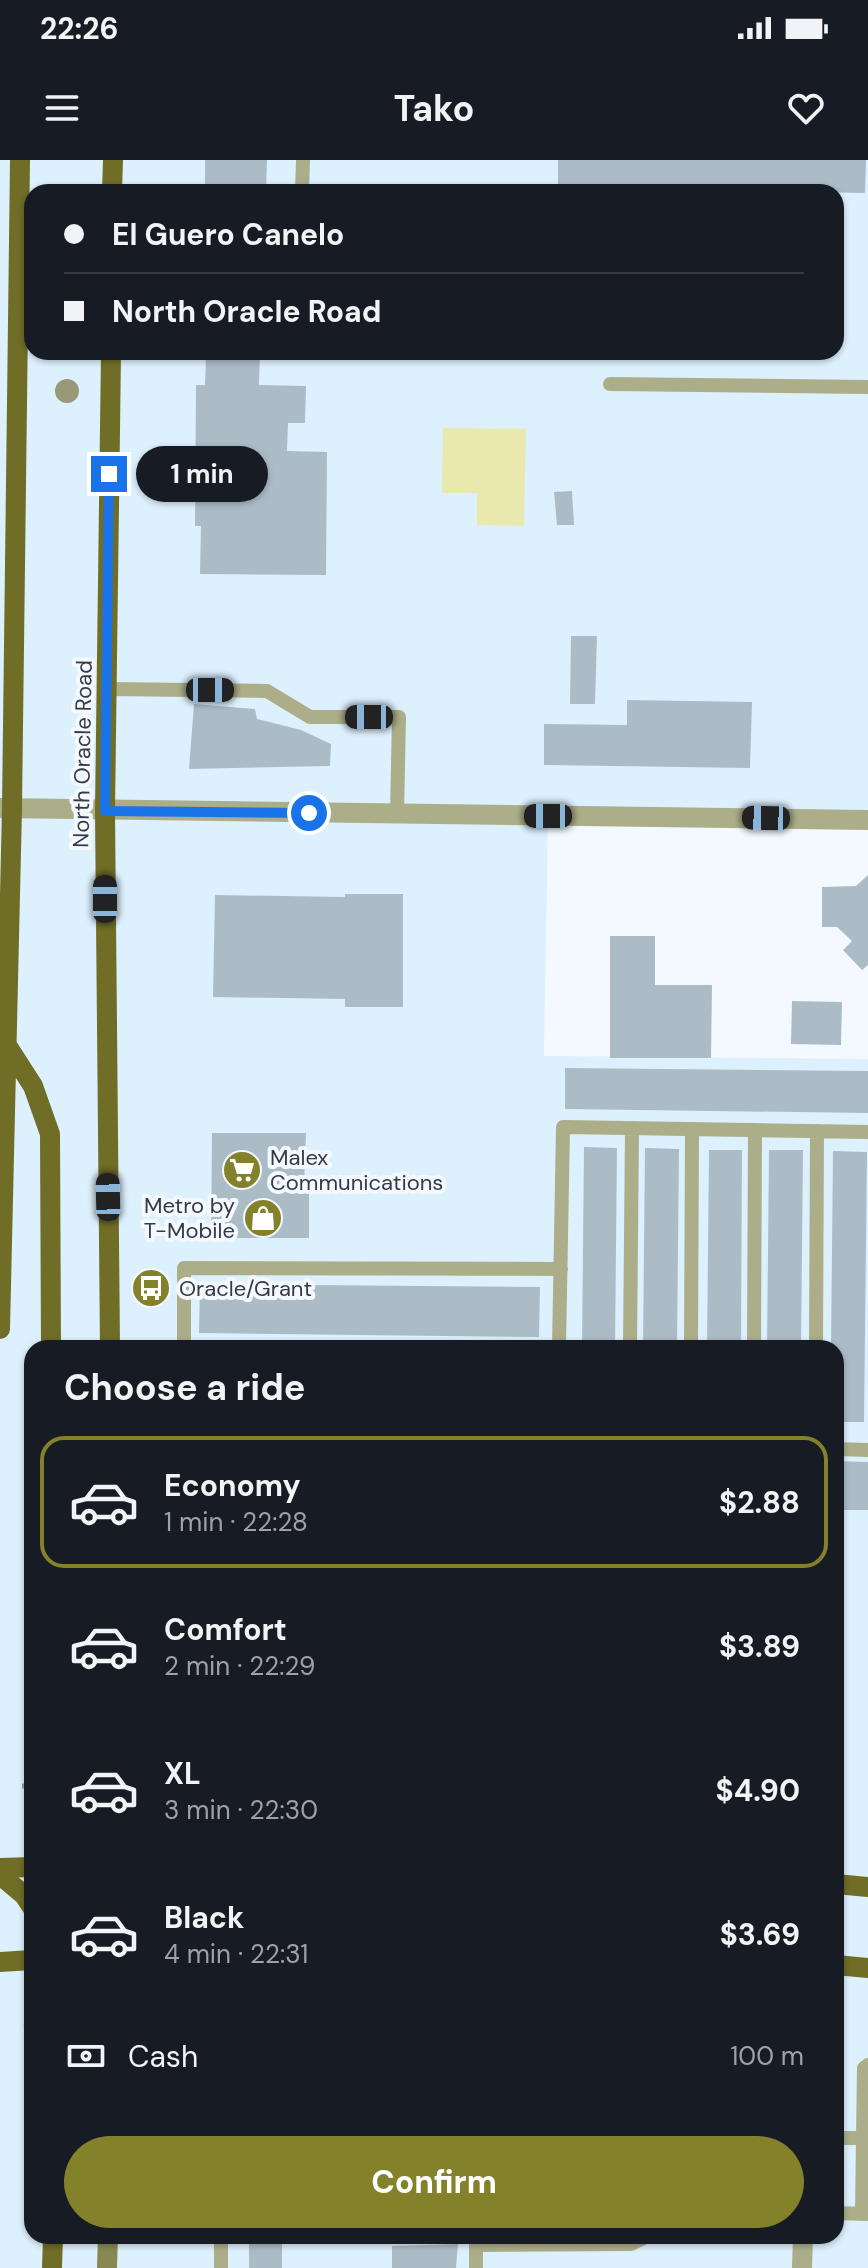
<!DOCTYPE html>
<meta charset="utf-8">
<style>
body{margin:0;font-family:"DM Sans",sans-serif;background:#20242c;color:#f1f3f6;height:100vh;display:flex;flex-direction:column;font-size:30px;white-space:nowrap}
*{box-sizing:border-box;margin:0}
p{font-size:26px;color:#9ea1a6}
.icon{flex:none;width:44px;height:44px;fill:none;stroke:currentColor;stroke-width:2;stroke-linecap:round;stroke-linejoin:round}
.map{position:relative;flex:1;overflow:hidden}
.details{position:absolute;left:24px;top:1180px;width:820px;height:904px;display:flex;flex-direction:column;background:#171b24;border-radius:24px;box-shadow:0 2px 6px #0004}
.details>*{flex:none}
.guide{position:absolute;left:24px;top:24px;width:820px;height:176px;border-radius:24px;box-shadow:0 2px 6px #0004;display:grid;align-content:center;height:176px;padding:0 40px;background:#171b24}
.end{position:absolute;width:36px;height:36px;margin:-18px;border:10px solid #1a73e8;background:#fff;box-shadow:0 0 0 4px #fff}
.from{border-radius:50%}
.bubble{position:absolute;height:56px;border-radius:28px;background:#171b24;box-shadow:0 2px 6px #0004;font-size:26px;font-weight:700;line-height:56px;text-align:center}
.car{position:absolute;width:24px;height:48px;margin:-24px -12px;border-radius:10px;box-shadow:0 0 6px 2px #0007;background:linear-gradient(#222 24%,#8ab4d8 0 40%,#222 0 76%,#8ab4d8 0 86%,#222 0)}
.guide b{display:flex;align-items:center;gap:28px;height:76px;font-size:30px}
.guide b+b{border-top:2px solid #363941}
.guide i{width:20px;height:20px;background:#f1f3f6}
ul{padding:0;list-style:none}
li{display:flex;align-items:center;gap:24px;height:132px;margin:0 16px 12px;padding:0 24px;border:4px solid transparent;border-radius:24px}
li div{flex:1}
li b{display:block;font-size:30px}
li em{font-style:normal;font-weight:700}
li.current{border-color:#83812a}
li>.icon{width:72px;height:72px;stroke-width:1.5}
h2{padding:0 40px;font-size:36px;line-height:96px}
.pay{display:flex;align-items:center;gap:20px;height:88px;padding:0 40px;font-size:30px}
.pay p{margin-inline-start:auto}
.cta{display:flex;gap:16px;margin-top:auto;padding:16px 40px}
.cta a{flex:1;height:92px;border-radius:48px;background:#83812a;color:#fff;font-size:32px;font-weight:700;line-height:92px;text-align:center}
.status{display:flex;justify-content:space-between;align-items:center;height:56px;padding:0 40px;background:#171b24;direction:ltr}
.status svg{height:22px;fill:currentColor}
header{display:flex;justify-content:space-between;align-items:center;height:104px;padding:0 40px;background:#171b24;font-size:36px;font-weight:700}
.map>svg:first-child{display:block}
</style>
<div class="status"><b>22:26</b><svg viewBox="0 0 49 12"><path d="M0 12V9h3v3zM5 12V6h3v6zM10 12V3h3v9zM15 12V0h3v12zM26 1h20v11H26zM47 4h2v5h-2z"/></svg></div>
<header><svg class="icon" aria-label="menu" viewBox="0 0 24 24"><path d="M4 6h16M4 12h16M4 18h16"/></svg>Tako<svg class="icon" aria-label="heart" viewBox="0 0 24 24"><path d="M12 20l-8-8c-3-5 5-10 8-4 3-6 11-1 8 4z"/></svg></header>
<div class="map">
<svg width="868" height="2108" viewBox="0 0 868 2108">
<rect width="100%" height="100%" fill="#f3f9fe"/>
<path fill="#ddf0fd" fill-rule="evenodd" d="M 0,0 L 868,0 L 868,659 L 548,656 L 544,896 L 868,899 L 868,2108 L 0,2108 ZM 32,32 L 836,32 L 836,192 L 32,192 ZM 32,1188 L 836,1188 L 836,2076 L 32,2076 Z"/>
<path fill="#e8e8af" d="M 443,268 L 526,269 L 524,366 L 477,365 L 477,333 L 442,333 Z"/>
<path fill="#acbcc7" d="M 205,0 L 267,0 L 266,32 L 205,32 Z
M 558,0 L 866,0 L 865,33 L 558,28 Z
M 199,192 L 260,192 L 259,225 L 306,226 L 305,263 L 288,263 L 287,291 L 327,292 L 326,415 L 200,414 L 201,366 L 195,366 L 196,225 L 205,225 L 206,196 L 199,196 Z
M 572,331 L 574,365 L 557,365 L 554,332 Z
M 571,476 L 597,476 L 595,544 L 570,544 Z
M 627,540 L 752,542 L 750,608 L 544,605 L 544,564 L 627,565 Z
M 194,544 L 255,549 L 257,559 L 301,570 L 331,584 L 330,606 L 189,609 Z
M 868,715 L 868,805 L 862,810 L 843,790 L 852,781 L 837,767 L 822,767 L 822,727 L 856,726 Z
M 345,734 L 403,734 L 403,847 L 345,847 L 345,839 L 213,837 L 215,735 L 345,737 Z
M 610,776 L 655,776 L 655,825 L 712,825 L 711,898 L 610,898 Z
M 792,841 L 842,842 L 841,885 L 791,884 Z
M 565,908 L 868,911 L 868,953 L 565,949 Z
M 212,973 L 306,973 L 304,1028 L 309,1028 L 309,1078 L 211,1078 Z
M 584,987 L 617,988 L 615,1188 L 582,1188 Z
M 645,988 L 679,989 L 677,1188 L 643,1188 Z
M 709,990 L 742,990 L 741,1188 L 707,1188 Z
M 769,990 L 803,990 L 801,1188 L 767,1188 Z
M 833,991 L 867,992 L 864,1262 L 836,1262 L 836,1188 L 831,1188 Z
M 143,1110 L 153,1110 L 153,1132 L 145,1132 Z
M 200,1124 L 540,1127 L 539,1177 L 199,1173 Z
M 836,1301 L 868,1302 L 868,1350 L 836,1350 Z
M 249,2076 L 282,2076 L 282,2108 L 249,2108 Z
M 458,2084 L 456,2108 L 392,2108 L 392,2086 Z"/>
<g fill="none" stroke-linecap="round" stroke-linejoin="round">
<path stroke="#999fa4" stroke-width="5" stroke-dasharray="6 6" stroke-linecap="butt" d="M 22,1626 L 32,1626
M 24,1864 L 32,1865"/>
<path stroke="#acad89" stroke-width="14" d="M 302,32 L 303,0
M 610,224 L 868,227
M 107,529 L 267,531 L 310,557 L 399,557 L 397,654
M 184,1188 L 184,1108 L 561,1109
M 559,1188 L 563,967 L 868,972
M 630,1188 L 632,968
M 691,1188 L 692,969
M 754,1188 L 755,970
M 816,1188 L 817,971
M 836,1289 L 868,1290
M 836,1978 L 863,1978 L 864,1908 L 868,1905
M 836,2053 L 868,2054
M 862,2053 L 863,1978
M 221,2108 L 221,2076
M 476,2108 L 476,2085 L 631,2084 L 648,2076"/>
<path stroke="#acad89" stroke-width="20" d="M 0,648 L 868,660
M 802,2108 L 803,2076"/>
<path stroke="#888852" stroke-width="20" d="M 107,2108 L 108,2076"/>
<path stroke="#6f6d26" stroke-width="20" d="M 112,32 L 113,0
M 6,884 L 33,926 L 50,974 L 51,1188
M 0,1169 L 12,648 L 20,0
M 110,1188 L 105,651 L 111,192
M 0,1708 L 32,1707
M 0,1715 L 24,1735 L 32,1747
M 836,1724 L 868,1727
M 0,1802 L 32,1800
M 836,1805 L 868,1808
M 52,2108 L 53,2076"/>
</g>
<circle fill="#989a77" cx="67" cy="231" r="12"/>
<g fill="none" stroke-linecap="round" stroke-linejoin="round">
<path stroke="#1a73e8" stroke-width="10" d="M 109,314 L 105,651 L 309,653"/>
</g>
<defs>
<g id="supermarket-disc" transform="scale(2)"><circle r="9.5" fill="#83812a" stroke="#f3f9fe"/><path d="M-6-5.5h2.5l.6 2H6L4.5 2H-2.5L-4.4-4H-6ZM-1.5 3.2a1.3 1.3 0 1 0 .1 0ZM3 3.2a1.3 1.3 0 1 0 .1 0Z" fill="#fff"/></g>
<g id="shop-disc" transform="scale(2)"><circle r="9.5" fill="#83812a" stroke="#f3f9fe"/><path d="M-5-2.5h2.3a2.7 3.5 0 0 1 5.4 0H5L5.5 6h-11ZM-1.5-2.5h3a1.5 2.3 0 0 0-3 0Z" fill="#fff"/></g>
<g id="bus-disc" transform="scale(2)"><circle r="9.5" fill="#83812a" stroke="#f3f9fe"/><path d="M-5-6H5V4H4V6H2V4H-2V6H-4V4H-5ZM-3.5-4V0h7V-4ZM-3.5 1.2v1.5H-2V1.2ZM2 1.2v1.5H3.5V1.2Z" fill="#fff"/></g>
</defs>
<g fill-rule="evenodd">
<use href="#supermarket-disc" x="242" y="1010"/>
<use href="#shop-disc" x="263" y="1058"/>
<use href="#bus-disc" x="151" y="1128"/>
</g>
<g text-anchor="middle" stroke-width="8" stroke-linejoin="round" paint-order="stroke">
<g font-size="22" fill="#353b40" stroke="#f3f9fe">
<text transform="translate(82 594) rotate(-89)" y="8">North Oracle Road</text>
</g>
<g font-size="22" fill="#353b40" stroke="#f3f9fe" text-anchor="start">
<text x="270" y="1005">Malex<tspan x="270" dy="25">Communications</tspan></text>
<text x="235" y="1053" text-anchor="end">Metro by<tspan x="235" dy="25">T-Mobile</tspan></text>
<text x="179" y="1136">Oracle/Grant</text>
</g>
</g>
</svg>
<i class="end from" style="left:309px;top:653px"></i>
<i class="end" style="left:109px;top:314px"></i>
<div class="bubble" style="left:136px;top:286px;width:132px">1 min</div>
<i class="car" style="left:210px;top:530px;rotate:90deg"></i>
<i class="car" style="left:369px;top:557px;rotate:270deg"></i>
<i class="car" style="left:548px;top:656px;rotate:270deg"></i>
<i class="car" style="left:766px;top:658px;rotate:271deg"></i>
<i class="car" style="left:105px;top:739px;rotate:0deg"></i>
<i class="car" style="left:108px;top:1037px;rotate:359deg"></i>
<div class="guide">
<b><i class="from"></i>El Guero Canelo</b>
<b><i></i>North Oracle Road</b>
</div>
<section class="details">
<h2>Choose a ride</h2>
<ul>
<li class="current"><svg class="icon" aria-label="car" viewBox="0 0 24 24"><path d="M5 17H2v-5l4-1 3-4h7l3 4 3 1v5h-3M9 17h6M6 11h13"/><circle cx="7" cy="17" r="2"/><circle cx="17" cy="17" r="2"/></svg><div><b>Economy</b><p>1 min · 22:28</p></div><em>$2.88</em></li>
<li><svg class="icon" aria-label="car" viewBox="0 0 24 24"><path d="M5 17H2v-5l4-1 3-4h7l3 4 3 1v5h-3M9 17h6M6 11h13"/><circle cx="7" cy="17" r="2"/><circle cx="17" cy="17" r="2"/></svg><div><b>Comfort</b><p>2 min · 22:29</p></div><em>$3.89</em></li>
<li><svg class="icon" aria-label="car" viewBox="0 0 24 24"><path d="M5 17H2v-5l4-1 3-4h7l3 4 3 1v5h-3M9 17h6M6 11h13"/><circle cx="7" cy="17" r="2"/><circle cx="17" cy="17" r="2"/></svg><div><b>XL</b><p>3 min · 22:30</p></div><em>$4.90</em></li>
<li><svg class="icon" aria-label="car" viewBox="0 0 24 24"><path d="M5 17H2v-5l4-1 3-4h7l3 4 3 1v5h-3M9 17h6M6 11h13"/><circle cx="7" cy="17" r="2"/><circle cx="17" cy="17" r="2"/></svg><div><b>Black</b><p>4 min · 22:31</p></div><em>$3.69</em></li>
</ul>
<div class="pay"><svg class="icon" aria-label="cash" viewBox="0 0 24 24"><path d="M3 7h18v10H3z"/><circle cx="12" cy="12" r="2"/></svg>Cash<p>100 m</p></div>
<div class="cta"><a>Confirm</a></div>
</section>
</div>
